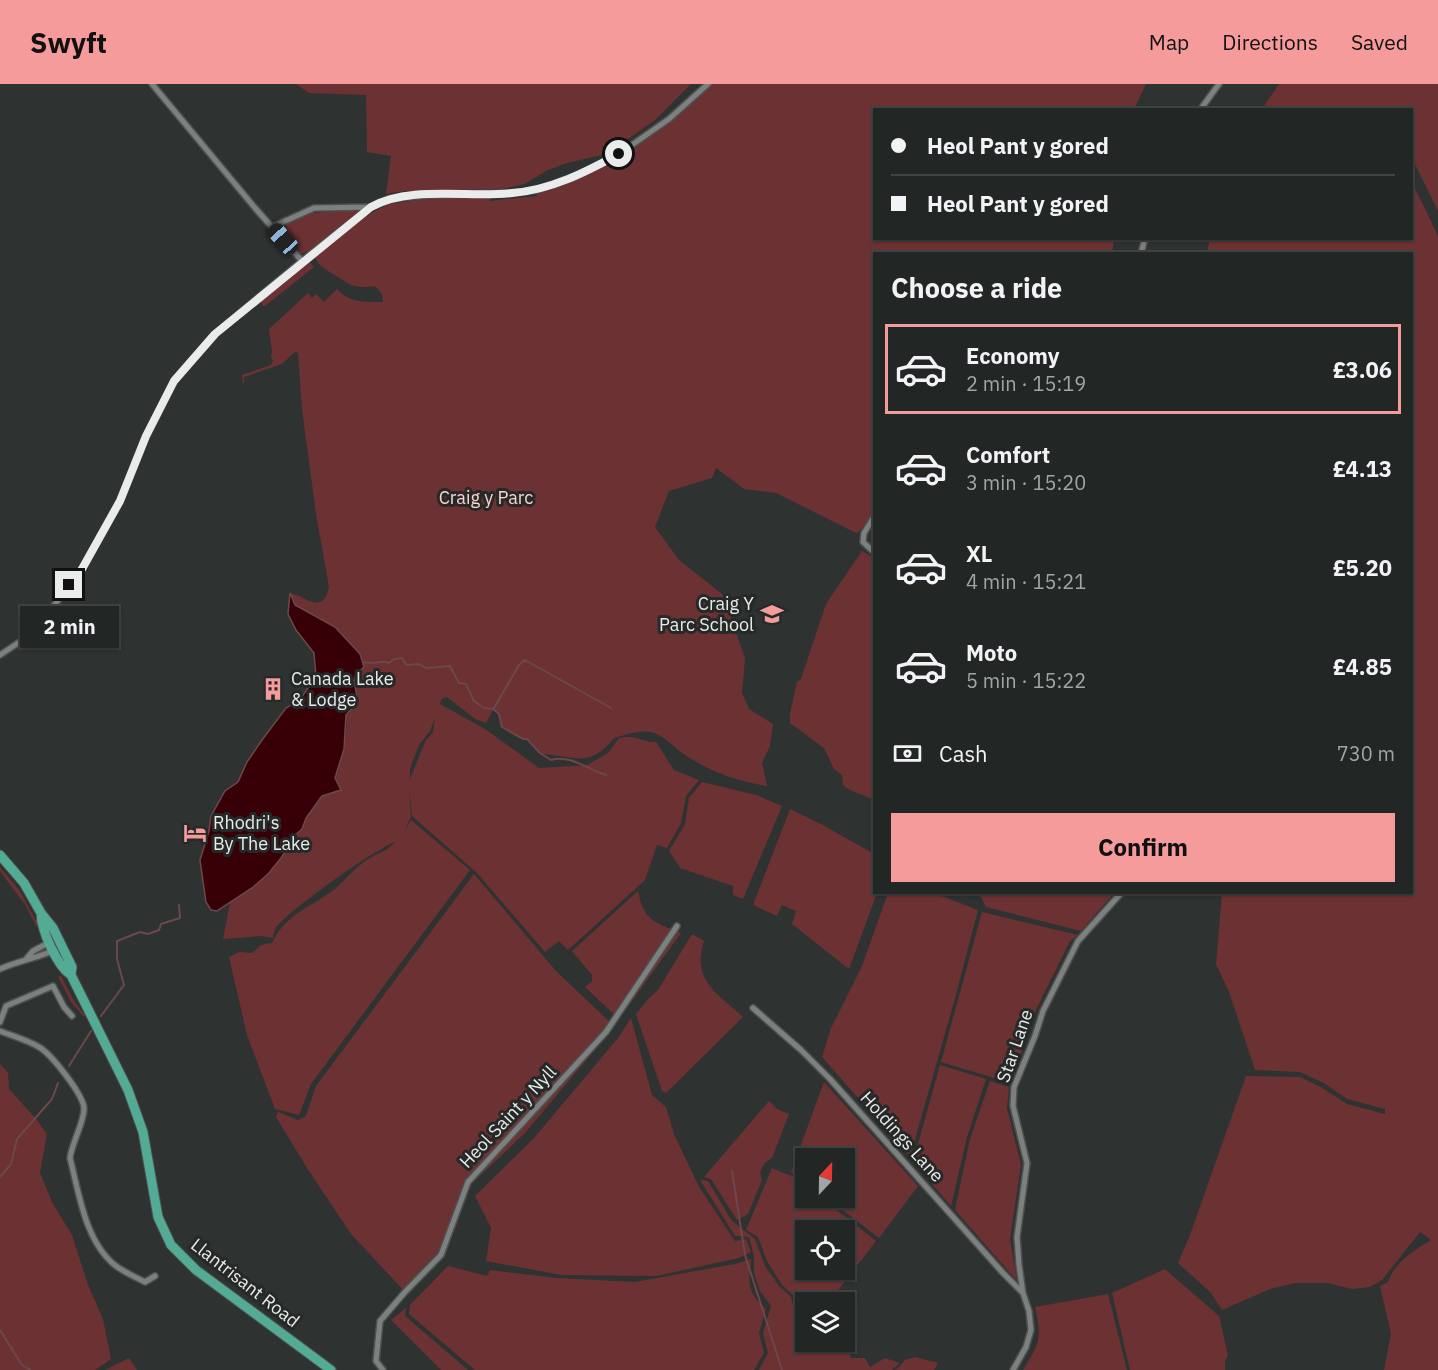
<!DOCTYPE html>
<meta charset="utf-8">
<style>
body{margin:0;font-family:"IBM Plex Sans",sans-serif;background:#2a2e2d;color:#f1f3f6;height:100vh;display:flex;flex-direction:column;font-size:22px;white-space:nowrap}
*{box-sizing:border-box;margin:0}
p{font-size:20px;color:#a2a5a7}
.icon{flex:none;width:33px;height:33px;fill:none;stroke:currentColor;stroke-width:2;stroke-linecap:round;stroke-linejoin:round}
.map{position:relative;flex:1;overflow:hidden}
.panel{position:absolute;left:873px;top:168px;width:540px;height:642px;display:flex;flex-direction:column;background:#222625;border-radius:0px;box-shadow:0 2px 4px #0004,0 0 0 2px #3f4342}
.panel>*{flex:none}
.banner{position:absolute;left:873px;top:24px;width:540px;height:132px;border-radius:0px;box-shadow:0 2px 4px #0004,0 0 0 2px #3f4342;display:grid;align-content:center;height:132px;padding:0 18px;background:#222625}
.needle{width:39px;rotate:22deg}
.fabs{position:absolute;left:795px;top:1064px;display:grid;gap:12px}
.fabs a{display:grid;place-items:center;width:60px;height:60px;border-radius:0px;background:#222625;box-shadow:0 2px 4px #0004,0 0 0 2px #3f4342;font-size:30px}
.end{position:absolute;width:27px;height:27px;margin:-14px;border:8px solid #e9eceb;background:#111;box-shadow:0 0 0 3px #111}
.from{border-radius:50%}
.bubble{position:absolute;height:42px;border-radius:0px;background:#222625;box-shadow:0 2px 4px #0004,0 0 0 2px #3f4342;font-size:20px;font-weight:700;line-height:42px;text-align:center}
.car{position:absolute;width:18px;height:36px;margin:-18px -9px;border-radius:8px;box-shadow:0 0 4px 2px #0007;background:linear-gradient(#222 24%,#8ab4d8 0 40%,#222 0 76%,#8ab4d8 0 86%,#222 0)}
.banner b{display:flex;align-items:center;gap:21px;height:57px;font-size:22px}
.banner b+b{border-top:2px solid #3f4342}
.banner i{width:15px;height:15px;background:#f1f3f6}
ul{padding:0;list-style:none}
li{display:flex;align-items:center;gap:18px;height:90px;margin:0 12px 9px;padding:0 6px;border:3px solid transparent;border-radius:0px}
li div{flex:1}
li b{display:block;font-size:22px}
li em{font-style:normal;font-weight:700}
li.current{border-color:#f59b9c}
li>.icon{width:54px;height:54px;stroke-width:1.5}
h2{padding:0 18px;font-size:27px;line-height:72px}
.pay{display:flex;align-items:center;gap:15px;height:66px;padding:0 18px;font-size:22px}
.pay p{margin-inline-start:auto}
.button{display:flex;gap:12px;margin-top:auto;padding:12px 18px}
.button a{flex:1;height:69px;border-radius:0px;background:#f59b9c;color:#111;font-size:24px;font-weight:700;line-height:69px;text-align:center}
header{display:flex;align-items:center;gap:36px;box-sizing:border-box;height:84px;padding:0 30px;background:#f59b9c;color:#111}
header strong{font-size:28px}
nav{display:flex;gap:33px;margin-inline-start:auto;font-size:21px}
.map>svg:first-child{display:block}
</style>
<header>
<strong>Swyft</strong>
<nav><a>Map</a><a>Directions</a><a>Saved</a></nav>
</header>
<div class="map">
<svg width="1438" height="1286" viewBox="0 0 1438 1286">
<rect width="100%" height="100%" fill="#2e3331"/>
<path fill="#6c3133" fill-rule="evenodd" d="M 296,0 L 691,0 L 654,37 L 606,70 L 567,79 L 548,86 L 524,100 L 502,105 L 404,107 L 386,110 L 391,72 L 367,68 L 366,11 L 309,9 Z
M 708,0 L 1146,0 L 1134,25 L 874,26 L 874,154 L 1114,155 L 1112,169 L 874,170 L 874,429 L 858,449 L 854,448 L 776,409 L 744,405 L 716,384 L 712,394 L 669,407 L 655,443 L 679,476 L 722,510 L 745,574 L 742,609 L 749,625 L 773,640 L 770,662 L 762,679 L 767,702 C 736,697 711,688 685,671 C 673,663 665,651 650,648 C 639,646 625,651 614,654 C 590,685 574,672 541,670 L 531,657 L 513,651 L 502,641 L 500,630 L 493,626 L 486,639 L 475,635 L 447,613 L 442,615 L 438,624 L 440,620 L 485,645 L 539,684 L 587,681 L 608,669 L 619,654 C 638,650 642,659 656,658 L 674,686 L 699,696 L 686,712 L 681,739 L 667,764 L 657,761 L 645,796 L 568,866 L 559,857 L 545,868 L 477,789 L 412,732 L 409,703 L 411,733 L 404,748 L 411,736 L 470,786 L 311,1000 L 299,1031 L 275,1025 L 247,951 L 229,873 L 239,868 L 252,869 L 261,861 L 272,859 C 286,829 312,823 336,804 C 347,794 356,783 368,775 C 377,769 388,767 395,758 C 376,764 285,829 275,845 C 275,846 273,853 273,854 L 261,852 L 223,855 L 230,819 L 252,804 L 281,774 L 293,753 L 302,745 L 306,734 L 323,712 L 333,708 C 338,682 349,657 346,631 C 350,625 357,620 357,612 C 357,604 353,599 356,590 L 361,588 L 360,570 L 335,543 L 295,521 L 290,509 C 305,512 323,532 329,503 L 316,430 L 302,325 L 298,269 L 295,268 L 282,280 L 244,293 L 244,299 L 243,299 L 242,291 L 271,281 L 273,276 L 271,273 L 272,267 L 269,245 L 308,209 L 312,214 L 316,210 L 324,218 L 337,205 C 349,219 366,218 383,218 L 382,210 L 375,202 C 353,205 351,201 333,190 C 325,185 320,183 315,174 C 325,161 372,126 387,121 C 400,116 417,120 427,111 L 490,111 L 490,117 L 537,112 L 537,106 L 593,84 L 669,35 ZM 435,634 L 433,648 L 426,656 L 410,695 L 410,685 L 419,661 L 430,647 Z
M 1279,0 L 1438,0 L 1438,127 L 1412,74 L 1412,26 L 1262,25 Z
M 1412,98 L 1438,152 L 1438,1286 L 1384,1286 L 1391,1250 L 1380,1202 L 1388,1198 C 1395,1178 1413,1167 1431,1156 L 1420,1148 L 1382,1196 L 1370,1203 L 1352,1205 L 1327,1199 L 1295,1199 L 1270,1205 L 1222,1226 L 1211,1209 L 1178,1179 L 1190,1151 L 1246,992 L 1300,993 L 1321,1003 L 1347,1020 L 1385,1030 L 1385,1025 L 1347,1015 L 1324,999 L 1300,988 L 1255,986 L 1229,908 L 1216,880 L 1222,809 L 1412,808 L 1412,170 L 1207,169 L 1210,155 L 1412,154 Z
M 358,127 L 359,129 L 313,166 L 299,170 L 283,155 C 283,150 283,145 286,141 C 295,126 341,127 358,127 Z
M 306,174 L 314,183 L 264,223 L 257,214 Z
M 862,467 L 874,474 L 874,717 C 865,709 852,710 843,701 L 842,691 L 834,685 L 824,664 L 790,639 L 790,629 L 797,598 L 801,595 L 826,520 Z
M 702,698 L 756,711 L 782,722 L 743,815 L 733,811 L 733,802 L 680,784 L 669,767 L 685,740 L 689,714 Z
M 790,725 L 823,741 L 874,770 L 874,808 L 877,809 L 849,885 L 792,840 L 796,827 L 782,821 L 777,832 L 753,821 Z
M 0,783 L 20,807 L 40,844 L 36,842 L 26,822 L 0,787 Z
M 474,790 L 556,887 L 613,941 L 604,955 L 525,1049 L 463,1108 L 441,1174 L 408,1211 L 351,1150 L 307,1084 L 276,1033 L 278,1028 L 298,1036 L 306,1032 L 316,1002 Z
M 638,807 C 644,838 655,838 681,849 L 619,935 L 585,903 L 592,897 L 592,891 L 572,867 Z
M 888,809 L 934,809 L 978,826 L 954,918 L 910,1073 L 822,973 L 831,944 L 862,882 Z
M 970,809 L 1114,809 L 1081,847 L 986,823 L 981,813 Z
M 982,828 L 1078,851 L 1070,857 L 1035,928 L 1011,999 L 941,978 Z
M 692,850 L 704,857 C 691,896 717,909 743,933 L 666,1009 L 662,1007 L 636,930 L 649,914 L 658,906 Z
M 61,892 L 74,917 L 85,931 L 84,933 L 71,918 L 58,893 Z
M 631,934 L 652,1011 L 666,1023 L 674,1050 L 699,1103 L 735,1157 L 746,1155 L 751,1168 L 739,1174 L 656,1192 L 561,1191 L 486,1177 L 491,1144 L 475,1112 L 534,1054 L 618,954 Z
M 0,980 L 8,989 L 9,1005 L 37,1036 L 47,1050 L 40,1089 L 53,1120 L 72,1151 L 88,1201 L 103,1235 L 111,1275 L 95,1286 L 0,1286 Z
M 940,981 L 986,995 L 967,1053 L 951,1122 L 913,1078 Z
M 990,997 L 1009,1003 L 1007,1024 L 1021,1081 L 1010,1155 L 1017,1197 L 955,1126 L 970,1055 Z
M 824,998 L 918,1102 L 879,1154 L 826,1113 L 844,1113 L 844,1074 L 806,1074 L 805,1097 L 791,1088 Z
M 769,1017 L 777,1025 L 789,1030 L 772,1074 L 765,1079 L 760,1088 L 762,1096 L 748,1130 L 737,1136 L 711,1095 L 704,1093 Z
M 772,1084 L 796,1094 L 805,1101 L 806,1113 L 820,1113 L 876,1157 L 829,1218 L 806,1218 L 805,1225 L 796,1221 L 793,1211 L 782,1201 L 767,1177 L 758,1153 L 746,1146 ZM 806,1146 L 844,1146 L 844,1185 L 806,1185 Z
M 700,1096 L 708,1097 L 732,1137 L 755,1155 L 765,1182 L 779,1202 L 791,1213 L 794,1224 L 803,1227 L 805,1231 L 806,1257 L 844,1257 L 845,1248 L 846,1260 L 851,1274 L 865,1274 L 870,1283 L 885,1274 L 900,1279 L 892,1286 L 759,1286 L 768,1269 L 763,1249 L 771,1222 L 760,1207 L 754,1189 L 754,1172 L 749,1153 L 735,1152 Z
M 751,1175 C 749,1199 746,1208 766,1225 L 759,1249 L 764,1269 L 754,1286 L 475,1286 L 409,1230 L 410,1221 L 448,1182 L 487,1192 L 490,1186 L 557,1194 L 635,1198 L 735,1180 Z
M 1165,1185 L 1219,1232 L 1228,1271 L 1225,1277 L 1225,1286 L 1130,1286 L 1112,1209 Z
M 1108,1210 L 1127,1286 L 1023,1286 C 1040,1258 1042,1255 1035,1223 Z
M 406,1224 L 405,1232 L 468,1286 L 441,1286 L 391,1236 Z
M 915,1273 L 938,1279 L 934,1286 L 896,1286 L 905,1276 Z
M 129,1274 L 137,1286 L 105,1286 Z"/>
<path fill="#360006" stroke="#6c474b" stroke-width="1.5" d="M 290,509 L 295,521 L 335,543 L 360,570 L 364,583 L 356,590 L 354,596 L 357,613 L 353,623 L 346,631 L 344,665 L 335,694 L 341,706 L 322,712 L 306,734 L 302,745 L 293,753 L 281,774 L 268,790 L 252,804 L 217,827 L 211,826 L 206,818 L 200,776 L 209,747 L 211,732 L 225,707 L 238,698 L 247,678 L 262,656 L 286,624 L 300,616 L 316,592 L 314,569 L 296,546 L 288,530 Z"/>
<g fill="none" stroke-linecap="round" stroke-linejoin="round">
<path stroke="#6c474b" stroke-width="2" d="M 364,578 C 373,581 380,576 389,579 L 394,575 L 402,574 L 406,581 L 419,580 L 426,584 L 450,582 L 459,599 L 466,600 L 474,617 L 484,624 L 493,625 L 499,630 L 502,643 L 523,655 L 527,655 L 540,669 L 551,676 C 570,670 589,686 606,691
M 494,624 L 519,581 L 525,576 L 611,624
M 101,932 L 124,901 L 117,875 L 117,857 L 140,848 L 148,850 L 159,846 L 161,840 L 180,834 L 179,821
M 69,982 L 91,947
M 732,1087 L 745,1171 L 782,1286
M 0,1093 L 11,1080 L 17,1055 L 52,1015 L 58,999
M 0,1246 L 22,1281 L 31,1286"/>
<g stroke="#4e5150" stroke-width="8">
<path id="minor" d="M 152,0 L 255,124 L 302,177 L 371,123 L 388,115 L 427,111 L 514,109 L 537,106 L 578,91 L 619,70 L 669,35 L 708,0
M 1200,26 L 1219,0
M 272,143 L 314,124 L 371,123
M 1141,170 L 1145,154
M 874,433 L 864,449 L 863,458 L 874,468
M 0,571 L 33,549 L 82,485 L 120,417 L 146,353 L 174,297 L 215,250 L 302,177
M 27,874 L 33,867 L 50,858
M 0,885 C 18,877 37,874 55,866
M 753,924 L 801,966 L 830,995 L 1003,1189 L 1022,1208
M 0,938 L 6,922 L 53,902 L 64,923 L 72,932
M 0,947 C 13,952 27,956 39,963 C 51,970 84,1011 84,1025 C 84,1038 72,1059 70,1074 C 79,1109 85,1158 116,1182 C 124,1188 135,1193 145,1198 L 155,1192
M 383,1286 L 376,1277 L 380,1237 L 405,1208 L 441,1171 L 468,1098 L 606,948 L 677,842
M 1013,1286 L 1026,1263 L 1031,1246 L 1029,1227 L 1023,1209 L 1019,1181 L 1017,1153 L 1027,1079 L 1013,1022 L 1014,1003 L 1035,952 L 1043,927 L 1078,857 L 1122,808"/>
</g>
<g stroke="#4e5150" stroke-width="11">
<path id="primary" d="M 0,771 L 24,799 L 41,829 L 53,844 L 72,883 L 71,891 L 83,915 L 128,1006 L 143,1048 L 158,1133 L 171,1161 L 196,1186 L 331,1286
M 41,829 C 41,846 57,882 71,891"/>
</g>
<use href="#minor" stroke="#7c817f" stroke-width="5"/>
<use href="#primary" stroke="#53ab95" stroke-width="9"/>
</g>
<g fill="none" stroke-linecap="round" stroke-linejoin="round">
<path stroke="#e9eceb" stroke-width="8" d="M 69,501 L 82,485 L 120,417 L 146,352 L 174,297 L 215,250 L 371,123 C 410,101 469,114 512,109 C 551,106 586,88 619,70"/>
</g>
<defs>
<g id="school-bare" transform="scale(1.8)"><path d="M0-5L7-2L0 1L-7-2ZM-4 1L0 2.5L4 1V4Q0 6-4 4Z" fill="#f59b9c" stroke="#252927" stroke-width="2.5" paint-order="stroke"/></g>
<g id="building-bare" transform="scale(1.8)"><path d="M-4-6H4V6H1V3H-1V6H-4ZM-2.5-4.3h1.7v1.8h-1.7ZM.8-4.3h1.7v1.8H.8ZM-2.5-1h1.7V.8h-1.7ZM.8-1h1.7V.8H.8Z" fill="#f59b9c" stroke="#252927" stroke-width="2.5" paint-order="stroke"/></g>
<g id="hotel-bare" transform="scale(1.8)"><path d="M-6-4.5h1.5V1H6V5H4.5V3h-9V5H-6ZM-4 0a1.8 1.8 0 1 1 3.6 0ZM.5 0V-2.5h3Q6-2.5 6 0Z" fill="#f59b9c" stroke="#252927" stroke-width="2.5" paint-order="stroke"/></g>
</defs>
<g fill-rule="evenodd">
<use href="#school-bare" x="772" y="530"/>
<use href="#building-bare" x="273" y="605"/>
<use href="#hotel-bare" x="195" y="749"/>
</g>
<g text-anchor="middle" stroke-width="6" stroke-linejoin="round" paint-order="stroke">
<g font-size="18" fill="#fed3d3" stroke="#252927">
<text x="486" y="420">Craig y Parc</text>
</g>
<g font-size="18" fill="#e9eceb" stroke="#252927" text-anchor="start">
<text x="754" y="526" text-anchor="end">Craig Y<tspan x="754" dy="21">Parc School</tspan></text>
<text x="291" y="601">Canada Lake<tspan x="291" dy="21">&amp; Lodge</tspan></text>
<text x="213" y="745">Rhodri's<tspan x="213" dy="21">By The Lake</tspan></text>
</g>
<g font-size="18" fill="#e9eceb" stroke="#252927">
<text transform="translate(1015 962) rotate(-71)" y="6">Star Lane</text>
<text transform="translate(508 1033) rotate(-47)" y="6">Heol Saint y Nyll</text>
<text transform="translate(902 1053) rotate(48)" y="6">Holdings Lane</text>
<text transform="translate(245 1199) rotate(38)" y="6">Llantrisant Road</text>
</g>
</g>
</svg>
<div class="fabs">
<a><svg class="needle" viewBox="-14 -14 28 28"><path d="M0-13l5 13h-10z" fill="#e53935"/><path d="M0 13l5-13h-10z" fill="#a2a5a7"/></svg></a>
<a><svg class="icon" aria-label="locate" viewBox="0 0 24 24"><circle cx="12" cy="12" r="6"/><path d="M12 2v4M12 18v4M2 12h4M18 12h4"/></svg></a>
<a><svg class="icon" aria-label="layers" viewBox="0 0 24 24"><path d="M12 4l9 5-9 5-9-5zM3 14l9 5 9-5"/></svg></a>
</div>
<i class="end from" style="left:619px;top:70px"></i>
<i class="end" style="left:69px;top:501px"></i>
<div class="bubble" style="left:20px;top:522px;width:99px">2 min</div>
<i class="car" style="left:283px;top:155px;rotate:318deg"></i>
<div class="banner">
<b><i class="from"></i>Heol Pant y gored</b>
<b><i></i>Heol Pant y gored</b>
</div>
<section class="panel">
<h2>Choose a ride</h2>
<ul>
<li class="current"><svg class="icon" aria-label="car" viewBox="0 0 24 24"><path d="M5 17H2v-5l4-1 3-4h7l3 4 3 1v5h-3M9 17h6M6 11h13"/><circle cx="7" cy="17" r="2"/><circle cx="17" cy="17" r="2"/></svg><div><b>Economy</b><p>2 min · 15:19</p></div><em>£3.06</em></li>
<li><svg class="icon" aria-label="car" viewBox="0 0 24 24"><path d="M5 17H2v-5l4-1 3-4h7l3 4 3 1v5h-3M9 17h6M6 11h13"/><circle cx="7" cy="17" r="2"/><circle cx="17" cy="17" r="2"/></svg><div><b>Comfort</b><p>3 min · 15:20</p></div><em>£4.13</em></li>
<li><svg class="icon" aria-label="car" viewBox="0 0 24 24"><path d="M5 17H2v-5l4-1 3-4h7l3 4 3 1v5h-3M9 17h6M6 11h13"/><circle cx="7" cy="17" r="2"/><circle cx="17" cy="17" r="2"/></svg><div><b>XL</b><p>4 min · 15:21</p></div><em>£5.20</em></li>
<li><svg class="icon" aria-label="car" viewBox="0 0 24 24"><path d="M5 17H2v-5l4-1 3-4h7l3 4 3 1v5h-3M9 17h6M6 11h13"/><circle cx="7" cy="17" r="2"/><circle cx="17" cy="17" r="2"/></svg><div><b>Moto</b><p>5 min · 15:22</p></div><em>£4.85</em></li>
</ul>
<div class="pay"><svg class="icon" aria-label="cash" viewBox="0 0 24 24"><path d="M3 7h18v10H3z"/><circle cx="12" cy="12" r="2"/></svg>Cash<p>730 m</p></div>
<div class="button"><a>Confirm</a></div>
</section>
</div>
